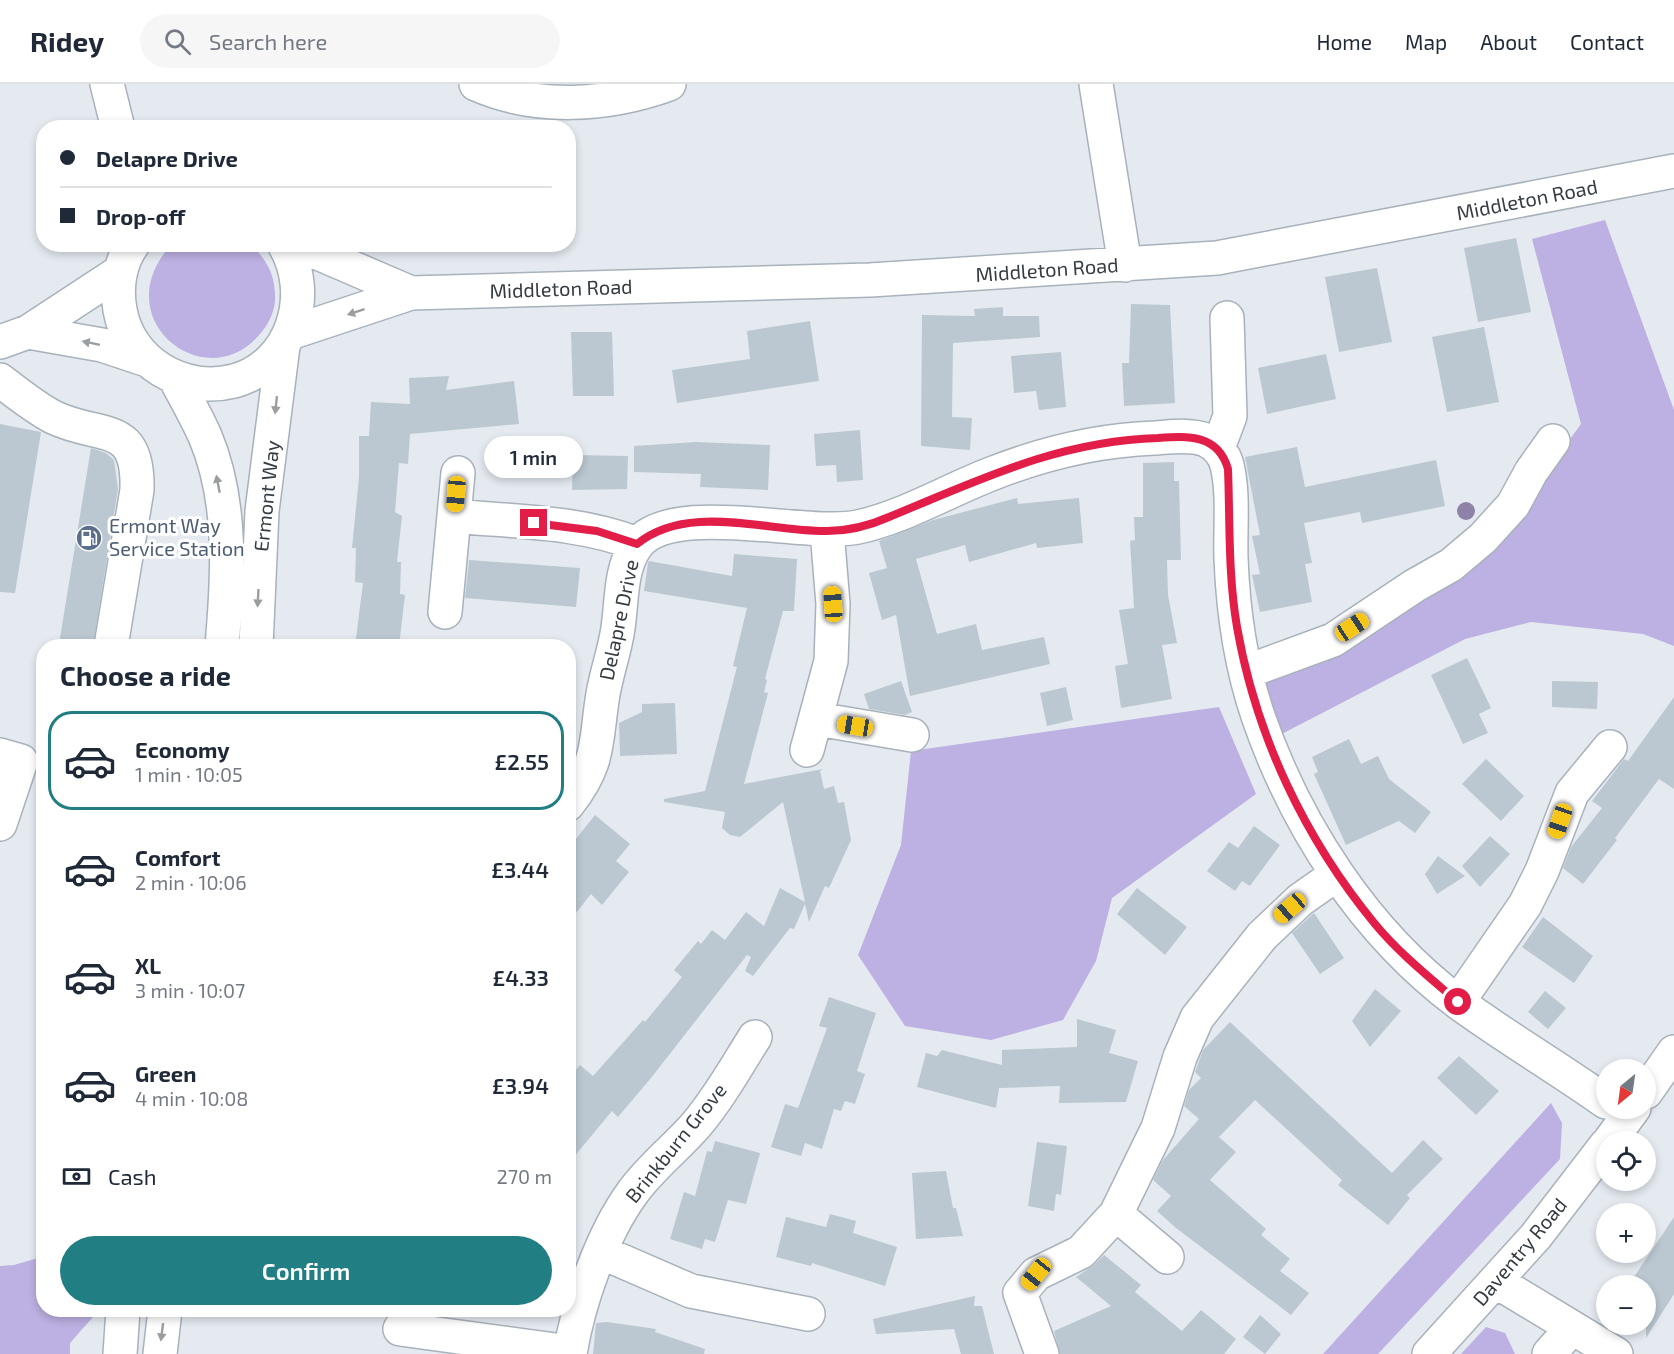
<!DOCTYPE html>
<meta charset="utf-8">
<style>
body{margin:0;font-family:"Exo 2",sans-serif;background:#f6f6f7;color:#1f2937;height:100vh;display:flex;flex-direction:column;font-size:22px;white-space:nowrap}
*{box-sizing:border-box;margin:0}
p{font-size:20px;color:#747a83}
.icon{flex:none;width:33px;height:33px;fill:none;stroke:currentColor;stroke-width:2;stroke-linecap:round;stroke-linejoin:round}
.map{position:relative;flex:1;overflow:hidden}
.drawer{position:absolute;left:36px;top:555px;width:540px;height:678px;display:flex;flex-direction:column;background:#fff;border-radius:24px;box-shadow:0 3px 9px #0003}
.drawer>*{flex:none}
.top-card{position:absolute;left:36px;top:36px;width:540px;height:132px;border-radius:24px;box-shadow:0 3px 9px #0003;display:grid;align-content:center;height:132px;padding:0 24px;background:#fff}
.needle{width:39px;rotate:209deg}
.fabs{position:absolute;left:1596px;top:975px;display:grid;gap:12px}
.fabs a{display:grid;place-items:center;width:60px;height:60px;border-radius:50%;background:#fff;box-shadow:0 3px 9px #0003;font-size:30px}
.end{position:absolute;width:27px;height:27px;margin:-14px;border:8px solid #e11d48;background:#fff;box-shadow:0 0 0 3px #fff}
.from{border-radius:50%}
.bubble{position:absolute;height:42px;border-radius:21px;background:#fff;box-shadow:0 3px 9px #0003;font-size:20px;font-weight:600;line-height:42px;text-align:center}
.car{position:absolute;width:18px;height:36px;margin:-18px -9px;border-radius:8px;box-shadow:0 0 4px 2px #0007;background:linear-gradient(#f5c518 24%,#345 0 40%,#f5c518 0 76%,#345 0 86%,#f5c518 0)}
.top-card b{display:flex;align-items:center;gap:21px;height:57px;font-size:22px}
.top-card b+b{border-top:2px solid #e0e1e3}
.top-card i{width:15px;height:15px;background:#1f2937}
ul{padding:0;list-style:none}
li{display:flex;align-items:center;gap:18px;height:99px;margin:0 12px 9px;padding:0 12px;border:3px solid transparent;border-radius:24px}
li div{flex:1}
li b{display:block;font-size:22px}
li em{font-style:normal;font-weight:600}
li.selected{border-color:#217e83}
li>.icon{width:54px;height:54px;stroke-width:1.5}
h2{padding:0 24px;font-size:27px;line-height:72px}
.pay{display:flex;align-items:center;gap:15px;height:66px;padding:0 24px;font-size:22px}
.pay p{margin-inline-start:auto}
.button{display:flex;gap:12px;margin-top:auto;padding:12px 24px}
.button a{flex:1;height:69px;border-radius:36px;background:#217e83;color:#fff;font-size:24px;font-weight:600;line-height:69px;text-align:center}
header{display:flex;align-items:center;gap:36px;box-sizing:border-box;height:84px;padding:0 30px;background:#fff;border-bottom:2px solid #e0e1e3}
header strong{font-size:28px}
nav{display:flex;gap:33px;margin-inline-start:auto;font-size:21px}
.search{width:420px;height:54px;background:#f6f6f7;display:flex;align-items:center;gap:15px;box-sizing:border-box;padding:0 21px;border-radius:33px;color:#747a83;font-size:22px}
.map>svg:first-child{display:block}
</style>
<header>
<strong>Ridey</strong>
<div class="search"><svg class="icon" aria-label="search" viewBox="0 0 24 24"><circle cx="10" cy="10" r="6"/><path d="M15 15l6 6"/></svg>Search here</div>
<nav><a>Home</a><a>Map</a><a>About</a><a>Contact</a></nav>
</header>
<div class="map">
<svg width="1674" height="1270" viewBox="0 0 1674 1270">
<rect width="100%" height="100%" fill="#e4eaf0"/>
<path fill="#bdb0e2" d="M 1605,136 L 1674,326 L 1674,562 L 1643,550 L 1531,538 L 1465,555 L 1274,654 L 1263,597 L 1493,461 L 1581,340 L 1532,155 Z
M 171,161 L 251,161 C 268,176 276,194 275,217 C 274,229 268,241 260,250 C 206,315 104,235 171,161 Z
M 1219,623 L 1256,710 L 1112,814 L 1096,877 L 1063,936 L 991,956 L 905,942 L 858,871 L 901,761 L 911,667 Z
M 1551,1019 L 1562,1039 L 1560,1075 L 1378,1270 L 1323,1270 Z
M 38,1174 L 43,1175 L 44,1226 L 94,1226 L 93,1233 L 70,1259 L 70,1270 L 0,1270 L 0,1182 L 14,1181 Z
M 1486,1243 L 1505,1249 L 1515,1270 L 1461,1270 Z"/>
<path fill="#bbc8d1" d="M 1516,154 L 1531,228 L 1478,238 L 1464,164 Z
M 1377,184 L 1392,258 L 1339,268 L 1325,193 Z
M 1131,220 L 1170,221 L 1175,319 L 1124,322 L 1122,279 L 1129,279 Z
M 1003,223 L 1003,232 L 1039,232 L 1040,253 L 953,259 L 952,333 L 972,334 L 970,366 L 921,362 L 922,231 L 975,232 L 974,225 Z
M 810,237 L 819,297 L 677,319 L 672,286 L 750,275 L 747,247 Z
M 1484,243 L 1499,318 L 1447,328 L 1432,253 Z
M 571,248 L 612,248 L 614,312 L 573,312 Z
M 1061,268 L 1066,323 L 1039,326 L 1036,307 L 1014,309 L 1011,272 Z
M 1326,270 L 1336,315 L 1267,330 L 1258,284 Z
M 449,292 L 446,306 L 514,297 L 519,340 L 410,350 L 408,380 L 399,379 L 395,428 L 402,432 L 397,478 L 401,478 L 400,510 L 405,511 L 399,562 L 355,562 L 363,499 L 355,498 L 356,464 L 352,464 L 359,393 L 359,352 L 369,352 L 371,318 L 410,320 L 409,294 Z
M 0,340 L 41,348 L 15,509 L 0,508 Z
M 860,346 L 863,396 L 837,398 L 836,381 L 816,382 L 814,350 Z
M 696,358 L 770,361 L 768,406 L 700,403 L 701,390 L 634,388 L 634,362 Z
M 1297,363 L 1305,403 L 1436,376 L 1445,422 L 1362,439 L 1360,428 L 1304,439 L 1312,479 L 1305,480 L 1312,518 L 1260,528 L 1252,491 L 1260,490 L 1252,452 L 1260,451 L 1245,373 Z
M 91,364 L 106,369 L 114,376 L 118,405 L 93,562 L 75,562 L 59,560 Z
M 573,371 L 628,372 L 627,405 L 572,406 Z
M 1174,378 L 1174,397 L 1179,397 L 1181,476 L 1167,476 L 1168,511 L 1177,559 L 1162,561 L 1172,615 L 1121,624 L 1115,582 L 1128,580 L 1119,526 L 1134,524 L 1130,457 L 1135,456 L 1134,433 L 1143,433 L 1143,379 Z
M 1017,414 L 1018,420 L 1079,414 L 1083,459 L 1037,464 L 1036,459 L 969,478 L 965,461 L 916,475 L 937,550 L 976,540 L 982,566 L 1044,553 L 1050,580 L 910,612 L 896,531 L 882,536 L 869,489 L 887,484 L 879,457 L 933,436 Z
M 734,470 L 797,475 L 794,527 L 783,527 L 765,595 L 767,596 L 764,608 L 768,609 L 744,700 L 823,685 L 820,687 L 824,705 L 834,702 L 838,719 L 844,718 L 851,756 L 829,804 L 825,802 L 809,838 L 805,820 L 794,845 L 790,844 L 753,892 L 745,887 L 751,873 L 747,871 L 651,994 L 618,1033 L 612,1027 L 568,1080 L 568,995 L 580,981 L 593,992 L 643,936 L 645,938 L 682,893 L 674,886 L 698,857 L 701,860 L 712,846 L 725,856 L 746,828 L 764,842 L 780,804 L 805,818 L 783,718 L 740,753 L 730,751 L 722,744 L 725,728 L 664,718 L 664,715 L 705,707 L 737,583 L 733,582 L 747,524 L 644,507 L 648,479 L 649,477 L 732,492 Z
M 469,476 L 580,484 L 576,523 L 465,514 Z
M 1467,574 L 1491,624 L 1479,630 L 1488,649 L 1463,660 L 1431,591 Z
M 901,597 L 912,628 L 905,631 L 869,625 L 864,610 Z
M 1552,597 L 1598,598 L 1597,625 L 1552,623 Z
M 1066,603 L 1073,636 L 1047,642 L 1040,609 Z
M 1674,613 L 1674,705 L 1659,695 L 1615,754 L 1617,756 L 1583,800 L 1563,784 L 1571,763 L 1602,724 L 1592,717 L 1624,675 L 1628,677 Z
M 675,619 L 677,670 L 620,672 L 619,639 L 642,628 L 642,620 Z
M 1349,655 L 1361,680 L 1378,672 L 1389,695 L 1431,728 L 1415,749 L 1399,737 L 1346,761 L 1314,690 L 1318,688 L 1312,673 Z
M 1486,675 L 1524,712 L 1501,737 L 1462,700 Z
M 595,731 L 630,760 L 616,777 L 629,788 L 602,821 L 591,810 L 568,839 L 568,765 Z
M 1254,742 L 1280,761 L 1250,802 L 1242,797 L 1235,807 L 1207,787 L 1229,758 L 1238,764 Z
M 1490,752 L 1510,770 L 1480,803 L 1462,782 Z
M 1438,772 L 1465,792 L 1437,810 L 1425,790 Z
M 1137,804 L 1187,843 L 1165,871 L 1117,830 Z
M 1314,829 L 1344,874 L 1320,890 L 1292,849 Z
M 1543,833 L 1593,872 L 1574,899 L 1522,863 Z
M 1375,905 L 1401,927 L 1370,963 L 1352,937 Z
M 1545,907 L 1566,924 L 1548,945 L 1528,928 Z
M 829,913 L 876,929 L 857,987 L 865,990 L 855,1020 L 845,1017 L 841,1027 L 834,1025 L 822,1065 L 805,1059 L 801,1072 L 771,1063 L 785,1020 L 798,1024 L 827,944 L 819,942 Z
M 1077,935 L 1116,946 L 1109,969 L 1138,977 L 1126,1018 L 1059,1019 L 1060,1002 L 999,1004 L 996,1024 L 917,1003 L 926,969 L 937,972 L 942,966 L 1002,981 L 1002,966 L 1077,963 Z
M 1230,938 L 1392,1089 L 1423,1056 L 1443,1075 L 1407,1111 L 1410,1114 L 1388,1141 L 1338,1101 L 1342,1096 L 1255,1016 L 1219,1053 L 1236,1068 L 1210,1096 L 1266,1145 L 1261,1151 L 1290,1175 L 1280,1187 L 1309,1209 L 1291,1231 L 1176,1144 L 1157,1127 L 1171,1112 L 1153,1096 L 1163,1076 L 1199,1035 L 1184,1022 L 1189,1006 L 1201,994 L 1195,988 L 1198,980 L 1203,966 Z
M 1459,972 L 1499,1007 L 1476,1031 L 1437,994 Z
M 715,1057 L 760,1069 L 746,1120 L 728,1116 L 715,1158 L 705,1155 L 702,1165 L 670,1155 L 684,1108 L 695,1112 L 707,1067 L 712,1068 Z
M 1037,1058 L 1067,1062 L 1061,1111 L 1056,1110 L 1054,1127 L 1028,1122 Z
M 946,1087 L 953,1124 L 956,1124 L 963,1152 L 916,1155 L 912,1089 Z
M 830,1130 L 856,1137 L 853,1149 L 897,1163 L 885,1202 L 812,1179 L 811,1182 L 776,1173 L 786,1133 L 826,1143 Z
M 1674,1133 L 1674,1210 L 1646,1254 L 1646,1202 L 1628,1202 Z
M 1104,1171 L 1141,1201 L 1135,1208 L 1182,1247 L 1201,1226 L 1236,1255 L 1224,1270 L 1060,1270 L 1054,1247 L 1111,1222 L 1076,1193 L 1094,1181 Z
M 975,1212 L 974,1222 L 982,1222 L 994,1270 L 961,1270 L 954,1245 L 876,1250 L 873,1235 Z
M 1260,1231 L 1281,1250 L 1265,1270 L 1243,1253 Z
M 607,1238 L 656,1245 L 655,1248 L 705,1265 L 704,1270 L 593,1270 L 596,1239 Z"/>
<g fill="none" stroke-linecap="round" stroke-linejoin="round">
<g stroke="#a8b2bb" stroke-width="36">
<path id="minor" d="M 107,0 L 118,44
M 476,0 C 537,27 608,22 669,0
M 1096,0 L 1125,181
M 133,160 C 119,179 116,204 120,226 C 129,278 183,310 234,297 C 293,281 314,210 284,160
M 297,160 L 411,209
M 28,248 L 102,261 L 147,276
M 290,249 L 411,209 L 870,196 L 1217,174 L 1674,87
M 0,258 L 28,248 L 121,187
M 175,294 C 185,313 196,332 205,352 C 233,418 228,493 222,562
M 0,296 C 17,309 34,323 53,333 C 100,356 139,335 137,406 L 111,562
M 1218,364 L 1230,332 L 1227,234
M 454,432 C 515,438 579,437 637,460
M 445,528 L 458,389
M 256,562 L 262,427 L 283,262
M 1246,588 L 1333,556 L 1414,502 L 1451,481 L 1483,454 L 1513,421 L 1531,388 L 1553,357
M 817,635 L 912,651
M 807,666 L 831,577 L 833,520 L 827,447
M 0,671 L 21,677 L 0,740
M 568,720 C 601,678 595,658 603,610 C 607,587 615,566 618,544 C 622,517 620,485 636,462 C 669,415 806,454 858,443 C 904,433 947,407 991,390 C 1044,369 1099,356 1155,354 C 1171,353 1191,350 1206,356 C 1216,361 1224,370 1227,381 C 1234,410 1230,444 1231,474 C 1233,527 1241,582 1258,632 C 1296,742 1365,849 1459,919 C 1507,954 1558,984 1606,1018
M 1458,918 L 1525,821 L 1542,787 L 1572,709 L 1610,663
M 1646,1008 L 1674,968
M 1609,1058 L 1634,1024
M 1116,1130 L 1167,1173
M 601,1168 L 691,1207 L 808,1230
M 1497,1198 L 1616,1270
M 400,1245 L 570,1268
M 120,1270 L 123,1226
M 160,1270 L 165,1226
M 570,1270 C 578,1219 602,1150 633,1108 C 651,1083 676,1064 696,1041 C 719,1014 736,983 755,953
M 1042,1270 L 1020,1209 L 1036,1190 L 1081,1168 L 1116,1130 L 1158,1044 L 1180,973 L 1197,934 L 1262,852 L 1300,816 L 1337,790
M 1429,1270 L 1536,1152 L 1606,1061
M 1549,1270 L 1571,1245"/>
</g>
<use href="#minor" stroke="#fff" stroke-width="33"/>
</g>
<circle fill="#8f82a8" cx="1466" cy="427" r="9"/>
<defs><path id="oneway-solid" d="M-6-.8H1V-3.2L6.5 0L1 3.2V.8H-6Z" transform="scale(1.5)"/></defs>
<g fill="#9a9ea0">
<use href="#oneway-solid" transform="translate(356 228) rotate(162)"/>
<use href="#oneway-solid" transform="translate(91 259) rotate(-168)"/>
<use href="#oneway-solid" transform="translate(276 321) rotate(96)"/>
<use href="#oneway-solid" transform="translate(218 400) rotate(-101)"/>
<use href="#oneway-solid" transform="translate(258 514) rotate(93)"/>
<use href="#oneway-solid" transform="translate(162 1248) rotate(97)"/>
</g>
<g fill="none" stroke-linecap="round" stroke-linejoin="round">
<path stroke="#e11d48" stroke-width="8" d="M 534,439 L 597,447 L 637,460 C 688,418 768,448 827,447 C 848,447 871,441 889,433 C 979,396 1058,357 1158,354 C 1188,352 1218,350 1228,385 C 1230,437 1228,491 1237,543 C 1256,652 1305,755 1375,840 C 1399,869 1429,893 1458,918"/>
</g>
<defs>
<g id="fuel-disc" transform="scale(1.35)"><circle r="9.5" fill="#5c6f8a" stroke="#fff"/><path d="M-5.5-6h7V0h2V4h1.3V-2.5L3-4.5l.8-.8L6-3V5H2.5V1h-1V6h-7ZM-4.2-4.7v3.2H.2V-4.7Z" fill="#fff"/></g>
</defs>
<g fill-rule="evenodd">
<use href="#fuel-disc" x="89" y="454"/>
</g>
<g text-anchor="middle" stroke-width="6" stroke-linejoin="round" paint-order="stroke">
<g font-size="20" fill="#353c42" stroke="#fff">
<text transform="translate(1527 116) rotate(-11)" y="7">Middleton Road</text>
<text transform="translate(1047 186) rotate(-4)" y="7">Middleton Road</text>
<text transform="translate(561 205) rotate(-2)" y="7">Middleton Road</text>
<text transform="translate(267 412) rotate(-84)" y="7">Ermont Way</text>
<text transform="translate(619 536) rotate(-78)" y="7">Delapre Drive</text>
<text transform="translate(676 1059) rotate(-51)" y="7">Brinkburn Grove</text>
<text transform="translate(1520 1168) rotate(-50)" y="7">Daventry Road</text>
</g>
<g font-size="20" fill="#4e5e75" stroke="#fff" text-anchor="start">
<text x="109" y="449">Ermont Way<tspan x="109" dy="23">Service Station</tspan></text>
</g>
</g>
</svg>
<div class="fabs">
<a><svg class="needle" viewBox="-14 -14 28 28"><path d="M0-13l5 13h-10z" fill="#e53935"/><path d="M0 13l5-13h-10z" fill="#747a83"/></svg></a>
<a><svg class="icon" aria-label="locate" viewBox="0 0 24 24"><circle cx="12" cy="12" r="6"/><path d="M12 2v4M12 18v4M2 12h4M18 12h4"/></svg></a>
<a>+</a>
<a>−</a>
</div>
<i class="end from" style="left:1458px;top:918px"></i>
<i class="end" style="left:534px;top:439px"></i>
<div class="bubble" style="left:484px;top:352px;width:99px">1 min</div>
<i class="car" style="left:456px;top:410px;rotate:185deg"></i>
<i class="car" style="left:833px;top:520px;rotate:356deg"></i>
<i class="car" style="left:1352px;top:543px;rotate:57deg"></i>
<i class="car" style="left:855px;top:642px;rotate:279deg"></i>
<i class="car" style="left:1560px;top:737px;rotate:199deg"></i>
<i class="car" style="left:1290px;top:824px;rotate:229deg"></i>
<i class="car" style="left:1036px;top:1190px;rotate:219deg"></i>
<div class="top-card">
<b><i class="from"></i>Delapre Drive</b>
<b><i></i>Drop-off</b>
</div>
<section class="drawer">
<h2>Choose a ride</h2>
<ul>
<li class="selected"><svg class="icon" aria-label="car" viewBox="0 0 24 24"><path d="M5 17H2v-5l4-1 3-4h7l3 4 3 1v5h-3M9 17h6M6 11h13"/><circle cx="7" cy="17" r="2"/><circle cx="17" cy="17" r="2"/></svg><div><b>Economy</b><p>1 min · 10:05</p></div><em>£2.55</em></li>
<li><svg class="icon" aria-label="car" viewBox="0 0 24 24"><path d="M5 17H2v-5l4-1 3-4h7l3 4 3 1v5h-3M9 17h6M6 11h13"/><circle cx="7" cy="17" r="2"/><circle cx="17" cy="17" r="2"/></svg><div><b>Comfort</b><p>2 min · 10:06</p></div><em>£3.44</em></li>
<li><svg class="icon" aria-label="car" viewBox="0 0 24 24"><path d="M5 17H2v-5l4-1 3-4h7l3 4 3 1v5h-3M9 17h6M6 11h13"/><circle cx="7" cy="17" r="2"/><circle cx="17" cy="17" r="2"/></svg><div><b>XL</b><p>3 min · 10:07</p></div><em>£4.33</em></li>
<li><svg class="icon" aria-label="car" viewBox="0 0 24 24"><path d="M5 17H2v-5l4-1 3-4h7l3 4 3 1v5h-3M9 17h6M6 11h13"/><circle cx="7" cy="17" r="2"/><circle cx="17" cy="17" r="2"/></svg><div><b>Green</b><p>4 min · 10:08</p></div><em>£3.94</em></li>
</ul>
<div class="pay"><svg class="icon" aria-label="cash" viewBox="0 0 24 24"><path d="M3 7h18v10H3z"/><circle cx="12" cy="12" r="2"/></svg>Cash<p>270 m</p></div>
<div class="button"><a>Confirm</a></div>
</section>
</div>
